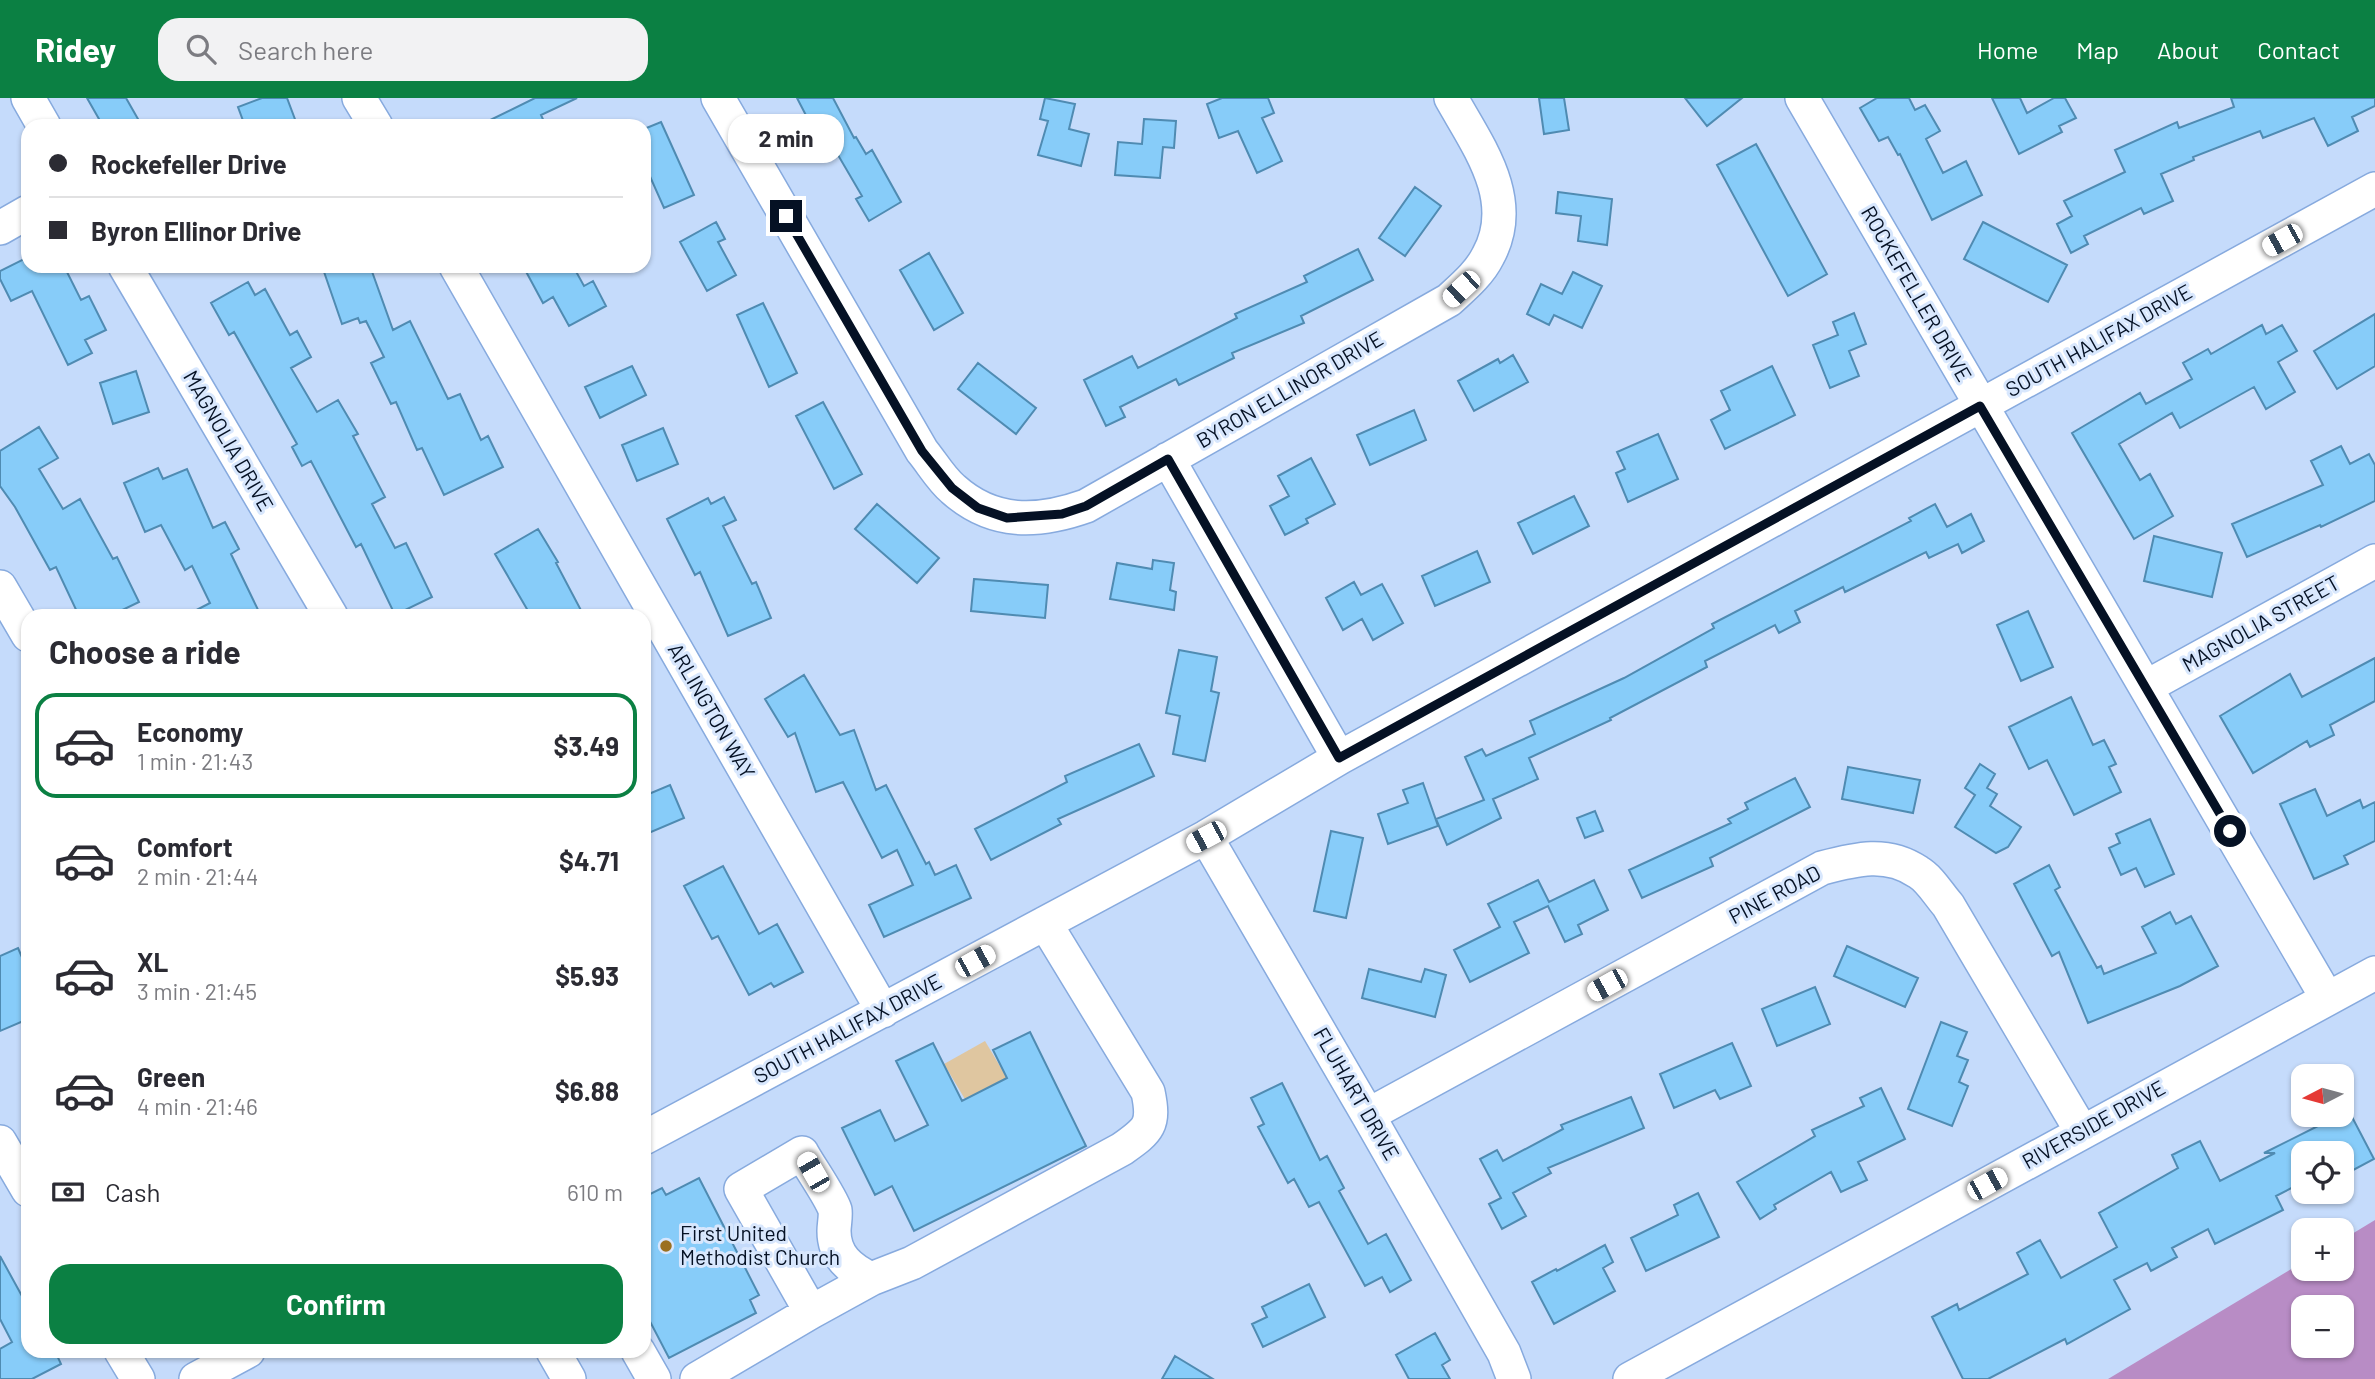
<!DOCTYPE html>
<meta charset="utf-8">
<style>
body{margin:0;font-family:Barlow,sans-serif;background:#f2f2f3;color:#2b2b33;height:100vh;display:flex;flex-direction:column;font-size:26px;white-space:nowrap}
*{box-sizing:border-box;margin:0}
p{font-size:23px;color:#7c7c81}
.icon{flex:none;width:38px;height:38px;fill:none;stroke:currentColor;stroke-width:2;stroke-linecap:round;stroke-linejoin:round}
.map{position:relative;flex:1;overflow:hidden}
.details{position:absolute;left:21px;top:511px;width:630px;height:749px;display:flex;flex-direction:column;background:#fff;border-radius:21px;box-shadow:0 2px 5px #0004}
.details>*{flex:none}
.top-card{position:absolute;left:21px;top:21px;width:630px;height:154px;border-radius:21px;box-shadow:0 2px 5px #0004;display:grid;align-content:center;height:154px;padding:0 28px;background:#fff}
.needle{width:46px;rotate:264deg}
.controls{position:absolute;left:2291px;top:966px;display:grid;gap:14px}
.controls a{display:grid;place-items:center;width:63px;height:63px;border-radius:14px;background:#fff;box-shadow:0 2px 5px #0004;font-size:35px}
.end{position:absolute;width:32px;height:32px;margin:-16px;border:9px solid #051124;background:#fff;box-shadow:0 0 0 4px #fff}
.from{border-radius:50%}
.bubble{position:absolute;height:49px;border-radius:21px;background:#fff;box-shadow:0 2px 5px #0004;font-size:23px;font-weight:700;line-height:49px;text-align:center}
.car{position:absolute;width:21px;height:42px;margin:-21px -10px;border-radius:9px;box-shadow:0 0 5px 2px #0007;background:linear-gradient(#fff 24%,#345 0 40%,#fff 0 76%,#345 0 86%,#fff 0)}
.top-card b{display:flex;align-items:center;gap:24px;height:66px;font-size:26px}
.top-card b+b{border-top:2px solid #e1e1e2}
.top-card i{width:18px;height:18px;background:#2b2b33}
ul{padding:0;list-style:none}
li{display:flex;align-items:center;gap:21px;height:105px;margin:0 14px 10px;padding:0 14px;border:4px solid transparent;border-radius:21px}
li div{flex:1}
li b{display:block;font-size:26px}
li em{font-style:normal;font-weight:700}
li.current{border-color:#0b8043}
li>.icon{width:63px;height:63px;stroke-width:1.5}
h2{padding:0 28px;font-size:32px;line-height:84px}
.pay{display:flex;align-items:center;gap:18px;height:77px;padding:0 28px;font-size:26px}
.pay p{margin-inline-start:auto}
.action{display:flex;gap:14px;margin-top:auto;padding:14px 28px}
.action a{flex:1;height:80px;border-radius:21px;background:#0b8043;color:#fff;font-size:28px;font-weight:700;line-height:80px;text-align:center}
header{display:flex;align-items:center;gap:42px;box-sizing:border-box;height:98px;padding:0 35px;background:#0b8043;color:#fff}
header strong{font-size:33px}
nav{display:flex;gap:38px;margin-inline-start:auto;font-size:24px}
.search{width:490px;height:63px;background:#f2f2f3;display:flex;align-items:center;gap:18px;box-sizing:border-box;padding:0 24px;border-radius:21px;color:#7c7c81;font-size:26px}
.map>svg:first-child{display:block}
</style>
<header>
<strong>Ridey</strong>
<div class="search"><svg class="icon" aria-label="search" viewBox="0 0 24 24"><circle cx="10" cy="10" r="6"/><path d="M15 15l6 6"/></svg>Search here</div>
<nav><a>Home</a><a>Map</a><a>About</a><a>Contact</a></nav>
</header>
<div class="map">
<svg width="2375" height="1281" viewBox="0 0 2375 1281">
<rect width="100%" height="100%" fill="#c5dbfb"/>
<path fill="#dfc6a0" d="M 985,943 L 1010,985 L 969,1008 L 944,966 Z"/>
<path fill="#b88cc5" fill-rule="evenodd" d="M 2375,1122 L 2375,1281 L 2108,1281 L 2303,1164 L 2303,1171 L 2342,1171 L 2342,1142 ZM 2303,1209 L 2342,1209 L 2342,1248 L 2303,1248 Z"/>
<path fill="#87ccf9" stroke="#4f8bb2" stroke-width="2" d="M 87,0 L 126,0 L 142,28 L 103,28 Z
M 262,0 L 287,0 L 296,24 L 286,28 L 245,28 L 238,9 Z
M 535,0 L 577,0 L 541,17 L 546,28 L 478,28 Z
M 797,0 L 833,0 L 854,40 L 856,39 L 866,56 L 872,52 L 901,104 L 869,123 L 856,101 L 862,98 L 817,21 L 810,25 Z
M 1045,0 L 1075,6 L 1069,31 L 1089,36 L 1081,68 L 1038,57 L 1048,23 L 1040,21 Z
M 1222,0 L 1268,0 L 1274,15 L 1262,20 L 1282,63 L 1257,75 L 1238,33 L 1219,40 L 1207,6 Z
M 1539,0 L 1564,0 L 1569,32 L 1544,36 Z
M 1685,0 L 1742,0 L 1707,28 Z
M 1877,0 L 1909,0 L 1915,12 L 1925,7 L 1940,33 L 1926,41 L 1943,75 L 1966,63 L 1982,97 L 1932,122 L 1900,56 L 1898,57 L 1888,39 L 1879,43 L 1860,10 Z
M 1992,0 L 2020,0 L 2027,15 L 2054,0 L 2065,0 L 2076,20 L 2059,28 L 2062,34 L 2019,56 Z
M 2231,0 L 2375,0 L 2375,8 L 2352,19 L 2358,33 L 2328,48 L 2314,20 L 2263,40 L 2260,33 L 2193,59 L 2194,62 L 2161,76 L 2173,103 L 2144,116 L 2141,110 L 2084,138 L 2088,146 L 2071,155 L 2057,126 L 2072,118 L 2064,103 L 2125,74 L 2115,52 L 2177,24 L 2179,30 L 2234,9 Z
M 1144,21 L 1176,23 L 1174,50 L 1163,49 L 1160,80 L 1115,77 L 1118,44 L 1142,46 Z
M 661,24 L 694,97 L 664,110 L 644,65 L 644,31 Z
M 1756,46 L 1827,176 L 1788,198 L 1717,67 Z
M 1415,89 L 1441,108 L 1405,158 L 1379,140 Z
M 1558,94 L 1612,101 L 1607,147 L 1578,143 L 1581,118 L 1556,115 Z
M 716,124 L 725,141 L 718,144 L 736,177 L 707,193 L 680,144 Z
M 1983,124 L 2067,167 L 2048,204 L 1964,161 Z
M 1358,151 L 1373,182 L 1301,218 L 1304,225 L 1232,255 L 1234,260 L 1179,287 L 1176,281 L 1120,309 L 1125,319 L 1106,328 L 1084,282 L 1132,258 L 1138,270 L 1237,220 L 1235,216 L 1307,184 L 1304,178 Z
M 929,155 L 963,215 L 934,232 L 900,172 Z
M 28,159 L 28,168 L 64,168 L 81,202 L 89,198 L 106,232 L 85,242 L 92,255 L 68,267 L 32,193 L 11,203 L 0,181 L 0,173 Z
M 322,168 L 370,168 L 393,232 L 410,223 L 448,301 L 460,296 L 481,342 L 488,338 L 503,369 L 444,397 L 422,350 L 417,352 L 396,304 L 391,306 L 371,265 L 384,259 L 366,223 L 360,225 L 358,220 L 342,226 Z
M 523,168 L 573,168 L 584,188 L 593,183 L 606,208 L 569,228 L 553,199 L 543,205 Z
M 1573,174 L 1602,188 L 1582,230 L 1554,217 L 1549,227 L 1527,216 L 1541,186 L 1562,196 Z
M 248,184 L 255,197 L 265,191 L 290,237 L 297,233 L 311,259 L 291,270 L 317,314 L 338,302 L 358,336 L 353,338 L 385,399 L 372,406 L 395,450 L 406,445 L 432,499 L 395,517 L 361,446 L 356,449 L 311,363 L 302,368 L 292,349 L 297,346 L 234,234 L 229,237 L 211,205 Z
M 763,205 L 797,275 L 769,289 L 737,217 Z
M 1854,215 L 1866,246 L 1849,253 L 1859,278 L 1830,290 L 1813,247 L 1838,237 L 1833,224 Z
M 2375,216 L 2375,268 L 2337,291 L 2314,253 Z
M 2262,227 L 2266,236 L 2282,227 L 2297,253 L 2278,264 L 2295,294 L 2266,311 L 2254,289 L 2180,330 L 2172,315 L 2119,346 L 2140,382 L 2150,376 L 2173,418 L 2134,441 L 2072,335 L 2140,295 L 2146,306 L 2192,281 L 2183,265 L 2208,251 L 2211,256 Z
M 1513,257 L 1528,284 L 1474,313 L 1458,283 L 1498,261 L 1500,265 Z
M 978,265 L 1036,310 L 1016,336 L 958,291 Z
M 632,268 L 646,297 L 600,320 L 585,289 Z
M 1772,268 L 1795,317 L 1725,351 L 1711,322 L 1730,312 L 1721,293 Z
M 136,273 L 149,314 L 113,326 L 100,285 Z
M 823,304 L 862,376 L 834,391 L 796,318 Z
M 1414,312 L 1426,342 L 1370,367 L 1357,337 Z
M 39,329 L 58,360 L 39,371 L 63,411 L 80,401 L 113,461 L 117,459 L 139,504 L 110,518 L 79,518 L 56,469 L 50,472 L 15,409 L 0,388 L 0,353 Z
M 663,330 L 678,366 L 637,383 L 622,347 Z
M 1658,336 L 1678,381 L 1628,404 L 1616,375 L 1625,371 L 1617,354 Z
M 2341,348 L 2350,366 L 2369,356 L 2375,367 L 2375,403 L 2321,429 L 2320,427 L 2247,459 L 2232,426 L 2323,387 L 2311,363 Z
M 1311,360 L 1335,406 L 1306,421 L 1308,425 L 1285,437 L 1270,408 L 1289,398 L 1278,378 Z
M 158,370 L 163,381 L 187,371 L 213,430 L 225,424 L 239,451 L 231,456 L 261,518 L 185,518 L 210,505 L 192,468 L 185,472 L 161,427 L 145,434 L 124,385 Z
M 1574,398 L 1589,428 L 1533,456 L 1518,425 Z
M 724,399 L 736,422 L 723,428 L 752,486 L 756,484 L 771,520 L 728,538 L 700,474 L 695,477 L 667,421 L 708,400 L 711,406 Z
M 877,406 L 939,460 L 917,485 L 855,431 Z
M 1935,406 L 1947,429 L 1971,416 L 1984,443 L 1962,455 L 1958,446 L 1929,460 L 1926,454 L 1845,494 L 1843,489 L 1795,513 L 1800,524 L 1779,535 L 1775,527 L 1705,563 L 1707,569 L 1610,620 L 1611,622 L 1529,660 L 1538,681 L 1493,701 L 1501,720 L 1447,747 L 1436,721 L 1484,702 L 1465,659 L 1482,651 L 1486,658 L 1535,636 L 1530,623 L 1624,580 L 1714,530 L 1712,526 L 1911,423 L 1909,420 Z
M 538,431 L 558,464 L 556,465 L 584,518 L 531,518 L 495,456 Z
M 2154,438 L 2222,455 L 2212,499 L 2144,483 Z
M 1477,453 L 1490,484 L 1435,508 L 1422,478 Z
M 1153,462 L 1174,465 L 1170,492 L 1176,494 L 1174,512 L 1110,501 L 1117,465 L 1152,471 Z
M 974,481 L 1048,487 L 1045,520 L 971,513 Z
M 1354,484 L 1361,497 L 1382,486 L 1403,525 L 1373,542 L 1362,521 L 1343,532 L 1326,500 Z
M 2028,513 L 2053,569 L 2021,583 L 1997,527 Z
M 1179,552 L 1217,559 L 1211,593 L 1219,595 L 1205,663 L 1173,656 L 1180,618 L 1166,615 Z
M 2375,560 L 2375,603 L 2330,627 L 2334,637 L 2310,649 L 2307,643 L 2253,675 L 2220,618 L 2290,576 L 2302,599 Z
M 804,577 L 840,637 L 854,632 L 876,692 L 886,687 L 926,766 L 929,764 L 935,777 L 956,767 L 971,800 L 884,839 L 869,807 L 913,787 L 897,752 L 882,760 L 843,684 L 816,694 L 795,635 L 788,639 L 765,601 Z
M 2071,599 L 2093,647 L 2104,642 L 2116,666 L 2109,669 L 2121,694 L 2074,717 L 2047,662 L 2029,671 L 2009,629 Z
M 1139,646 L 1154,678 L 1058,721 L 1061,726 L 991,762 L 975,731 L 1067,684 L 1065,678 Z
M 1980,666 L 1995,676 L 1987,690 L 1997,696 L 1990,708 L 2021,729 L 2008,749 L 1996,755 L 1955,729 L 1975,697 L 1965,690 Z
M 1848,669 L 1920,682 L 1913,715 L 1842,701 Z
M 1795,680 L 1810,709 L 1710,760 L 1713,768 L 1642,800 L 1629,772 L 1731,725 L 1728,721 L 1748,711 L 1745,705 Z
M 1423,685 L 1438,728 L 1388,746 L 1378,716 L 1408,705 L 1403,692 Z
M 670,687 L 684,720 L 644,737 L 644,698 Z
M 2315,691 L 2327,718 L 2360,702 L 2363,710 L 2375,704 L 2375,743 L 2344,758 L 2348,766 L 2314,781 L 2280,706 Z
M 1595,713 L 1603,733 L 1585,740 L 1577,720 Z
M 2150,721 L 2174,776 L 2145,789 L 2136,770 L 2121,777 L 2109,750 L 2120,745 L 2116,736 Z
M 1331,733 L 1363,740 L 1346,820 L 1314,813 Z
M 2049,767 L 2060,789 L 2055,792 L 2097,870 L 2101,868 L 2104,876 L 2156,855 L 2142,829 L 2170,814 L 2176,826 L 2191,818 L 2218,868 L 2180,888 L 2088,925 L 2059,854 L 2052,858 L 2014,786 Z
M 723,768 L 759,836 L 777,826 L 803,874 L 774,889 L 771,885 L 749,897 L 718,838 L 712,841 L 684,788 Z
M 1538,782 L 1549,804 L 1594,782 L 1608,812 L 1578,827 L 1582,836 L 1565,844 L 1548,808 L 1514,824 L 1529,855 L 1470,884 L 1454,852 L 1500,829 L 1488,806 Z
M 1847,848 L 1918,880 L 1905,909 L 1834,878 Z
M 18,850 L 28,873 L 28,921 L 0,933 L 0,858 Z
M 1369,871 L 1421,884 L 1425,871 L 1446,877 L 1435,919 L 1362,900 Z
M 1815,889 L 1830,926 L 1777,948 L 1762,911 Z
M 1941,924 L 1967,934 L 1957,958 L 1968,962 L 1959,984 L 1968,988 L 1952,1028 L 1908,1011 Z
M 1030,934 L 1086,1048 L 914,1133 L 892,1088 L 875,1097 L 842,1030 L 880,1012 L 895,1043 L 928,1027 L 896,963 L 933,945 L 962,1003 L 1007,980 L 993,952 Z
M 1732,945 L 1751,988 L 1720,1001 L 1715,992 L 1674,1010 L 1660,976 Z
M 1282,985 L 1320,1062 L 1327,1058 L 1344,1090 L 1339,1093 L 1368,1146 L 1386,1136 L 1411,1182 L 1390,1194 L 1382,1179 L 1365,1188 L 1319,1104 L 1309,1109 L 1294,1081 L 1288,1085 L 1258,1029 L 1264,1026 L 1251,1000 Z
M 1881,990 L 1905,1041 L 1858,1064 L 1867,1082 L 1841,1094 L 1831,1074 L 1774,1107 L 1776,1111 L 1760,1121 L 1737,1084 L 1815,1038 L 1812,1032 L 1864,1008 L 1860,1000 Z
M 1631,999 L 1644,1030 L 1548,1070 L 1551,1075 L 1513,1095 L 1526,1118 L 1502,1131 L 1489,1106 L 1501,1100 L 1480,1061 L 1497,1052 L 1503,1063 L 1563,1031 L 1561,1027 Z
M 2317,1017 L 2351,1017 L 2374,1061 L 2342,1078 L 2342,1055 L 2303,1055 L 2303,1084 L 2276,1098 L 2283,1112 L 2215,1146 L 2208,1131 L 2172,1150 L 2177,1159 L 2151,1173 L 2147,1165 L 2114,1182 L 2130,1211 L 2067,1246 L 2065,1241 L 1988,1281 L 1963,1281 L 1932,1219 L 1957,1206 L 1959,1212 L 2028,1176 L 2017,1155 L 2040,1142 L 2061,1180 L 2117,1149 L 2099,1115 L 2178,1070 L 2172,1057 L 2200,1043 L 2220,1083 L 2275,1055 L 2264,1055 L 2322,1026 Z
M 699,1080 L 759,1197 L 750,1202 L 756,1215 L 669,1260 L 644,1212 L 644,1099 L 662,1090 L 666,1097 Z
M 1698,1095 L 1719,1139 L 1646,1173 L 1631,1140 L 1678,1117 L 1674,1107 Z
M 1605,1147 L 1613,1164 L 1603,1170 L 1615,1193 L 1554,1226 L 1532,1184 L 1556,1171 L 1557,1173 Z
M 0,1158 L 28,1209 L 28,1253 L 55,1253 L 61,1266 L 32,1281 L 0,1281 L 0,1251 L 12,1244 L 0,1221 Z
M 1309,1186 L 1325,1219 L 1263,1249 L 1252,1226 L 1267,1219 L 1262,1209 Z
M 1435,1235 L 1450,1262 L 1442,1267 L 1450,1281 L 1409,1281 L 1396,1257 Z
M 1175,1258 L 1213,1281 L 1162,1281 Z"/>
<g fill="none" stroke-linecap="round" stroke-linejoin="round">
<g stroke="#87aade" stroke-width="36">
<path id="minor" d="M 28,0 L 44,28
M 359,0 L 376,28
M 718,0 L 922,353 C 932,365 941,381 953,391 C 993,427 1038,425 1086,408 L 1449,202 C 1463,189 1479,176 1488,158 C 1519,102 1478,48 1451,0
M 1802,0 L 2327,900
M 0,130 L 28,114
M 125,168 L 331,518
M 456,168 L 883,913
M 1168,361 L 1339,660
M 0,489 L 28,537
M 2146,589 L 2375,463
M 1206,739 L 1368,1017 L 1504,1255 L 1514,1281
M 1368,1017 L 1822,770 C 1856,761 1887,753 1918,774 C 1930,781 1939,797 1948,807 L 2082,1034
M 644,1040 L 1206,739 L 1339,660 L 2375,91
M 0,1044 L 28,1092
M 811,1214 L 741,1091 L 802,1055 C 809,1068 831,1099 835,1112 C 836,1118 834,1127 834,1133 C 834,1158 850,1171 871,1181
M 121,1253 L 138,1281
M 553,1253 L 569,1281
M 638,1253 L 654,1281
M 196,1281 L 248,1253
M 697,1281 L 811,1214 L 871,1181 L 912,1165 L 1122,1051 C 1149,1032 1155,1027 1148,994 L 1045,825
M 1630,1281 L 2375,875"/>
</g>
<use href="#minor" stroke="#fff" stroke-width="33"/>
</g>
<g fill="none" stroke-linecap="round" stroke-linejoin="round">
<path stroke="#051124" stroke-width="9" d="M 786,118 L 922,353 L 952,390 L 978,410 L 1007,420 L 1062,416 L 1086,408 L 1168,361 L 1339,660 L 1980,308 L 2230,733"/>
</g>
<circle fill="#9b701f" stroke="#d8e7fd" stroke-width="2.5" cx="666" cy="1148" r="7"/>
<g text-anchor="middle" stroke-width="6" stroke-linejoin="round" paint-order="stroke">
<g font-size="21" fill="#051124" stroke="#d8e7fd">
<text transform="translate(1916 196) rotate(60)" y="7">ROCKEFELLER DRIVE</text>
<text transform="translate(2099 243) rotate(-29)" y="7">SOUTH HALIFAX DRIVE</text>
<text transform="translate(1290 292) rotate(-30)" y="7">BYRON ELLINOR DRIVE</text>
<text transform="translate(228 343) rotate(60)" y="7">MAGNOLIA DRIVE</text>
<text transform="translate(2261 526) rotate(-29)" y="7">MAGNOLIA STREET</text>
<text transform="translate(711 613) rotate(60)" y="7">ARLINGTON WAY</text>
<text transform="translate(1775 797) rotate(-28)" y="7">PINE ROAD</text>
<text transform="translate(848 931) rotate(-28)" y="7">SOUTH HALIFAX DRIVE</text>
<text transform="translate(1356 996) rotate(60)" y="7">FLUHART DRIVE</text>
<text transform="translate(2094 1027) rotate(-29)" y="7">RIVERSIDE DRIVE</text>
</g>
<g font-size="21" fill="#051124" stroke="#d8e7fd" text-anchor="start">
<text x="680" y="1143">First United<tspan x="680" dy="24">Methodist Church</tspan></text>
</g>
</g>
</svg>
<div class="controls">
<a><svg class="needle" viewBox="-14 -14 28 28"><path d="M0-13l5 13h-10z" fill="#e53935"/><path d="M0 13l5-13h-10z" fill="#7c7c81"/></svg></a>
<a><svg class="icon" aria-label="locate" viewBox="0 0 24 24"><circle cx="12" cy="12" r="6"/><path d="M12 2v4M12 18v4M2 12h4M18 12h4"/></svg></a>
<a>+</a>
<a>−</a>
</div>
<i class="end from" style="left:2230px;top:733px"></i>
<i class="end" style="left:786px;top:118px"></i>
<div class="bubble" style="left:728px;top:16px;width:116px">2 min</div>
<i class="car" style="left:2282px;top:142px;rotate:241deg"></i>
<i class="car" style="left:1461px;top:191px;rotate:227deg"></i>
<i class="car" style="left:1206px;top:739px;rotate:242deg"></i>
<i class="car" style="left:975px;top:863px;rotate:61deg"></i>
<i class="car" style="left:1607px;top:887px;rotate:241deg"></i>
<i class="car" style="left:813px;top:1074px;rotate:330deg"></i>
<i class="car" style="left:1987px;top:1086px;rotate:61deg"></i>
<div class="top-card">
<b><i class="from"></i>Rockefeller Drive</b>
<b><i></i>Byron Ellinor Drive</b>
</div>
<section class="details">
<h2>Choose a ride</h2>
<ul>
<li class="current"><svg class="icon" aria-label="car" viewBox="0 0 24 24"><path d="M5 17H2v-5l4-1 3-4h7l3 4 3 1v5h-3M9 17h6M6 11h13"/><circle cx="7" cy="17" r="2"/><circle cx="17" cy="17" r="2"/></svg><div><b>Economy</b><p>1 min · 21:43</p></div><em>$3.49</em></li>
<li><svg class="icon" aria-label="car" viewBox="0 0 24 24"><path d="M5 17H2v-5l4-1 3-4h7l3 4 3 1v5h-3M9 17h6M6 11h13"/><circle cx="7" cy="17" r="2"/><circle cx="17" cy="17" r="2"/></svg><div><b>Comfort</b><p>2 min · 21:44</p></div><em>$4.71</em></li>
<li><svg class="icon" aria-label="car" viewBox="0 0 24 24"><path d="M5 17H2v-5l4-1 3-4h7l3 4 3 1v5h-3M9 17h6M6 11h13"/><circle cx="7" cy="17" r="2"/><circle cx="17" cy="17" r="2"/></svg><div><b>XL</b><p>3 min · 21:45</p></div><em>$5.93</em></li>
<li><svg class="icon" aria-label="car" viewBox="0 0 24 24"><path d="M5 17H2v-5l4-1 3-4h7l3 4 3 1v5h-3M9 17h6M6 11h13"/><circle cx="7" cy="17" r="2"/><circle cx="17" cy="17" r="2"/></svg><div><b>Green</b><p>4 min · 21:46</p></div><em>$6.88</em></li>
</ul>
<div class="pay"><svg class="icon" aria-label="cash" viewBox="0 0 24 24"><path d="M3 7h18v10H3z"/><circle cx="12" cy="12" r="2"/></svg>Cash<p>610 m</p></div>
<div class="action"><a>Confirm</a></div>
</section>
</div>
